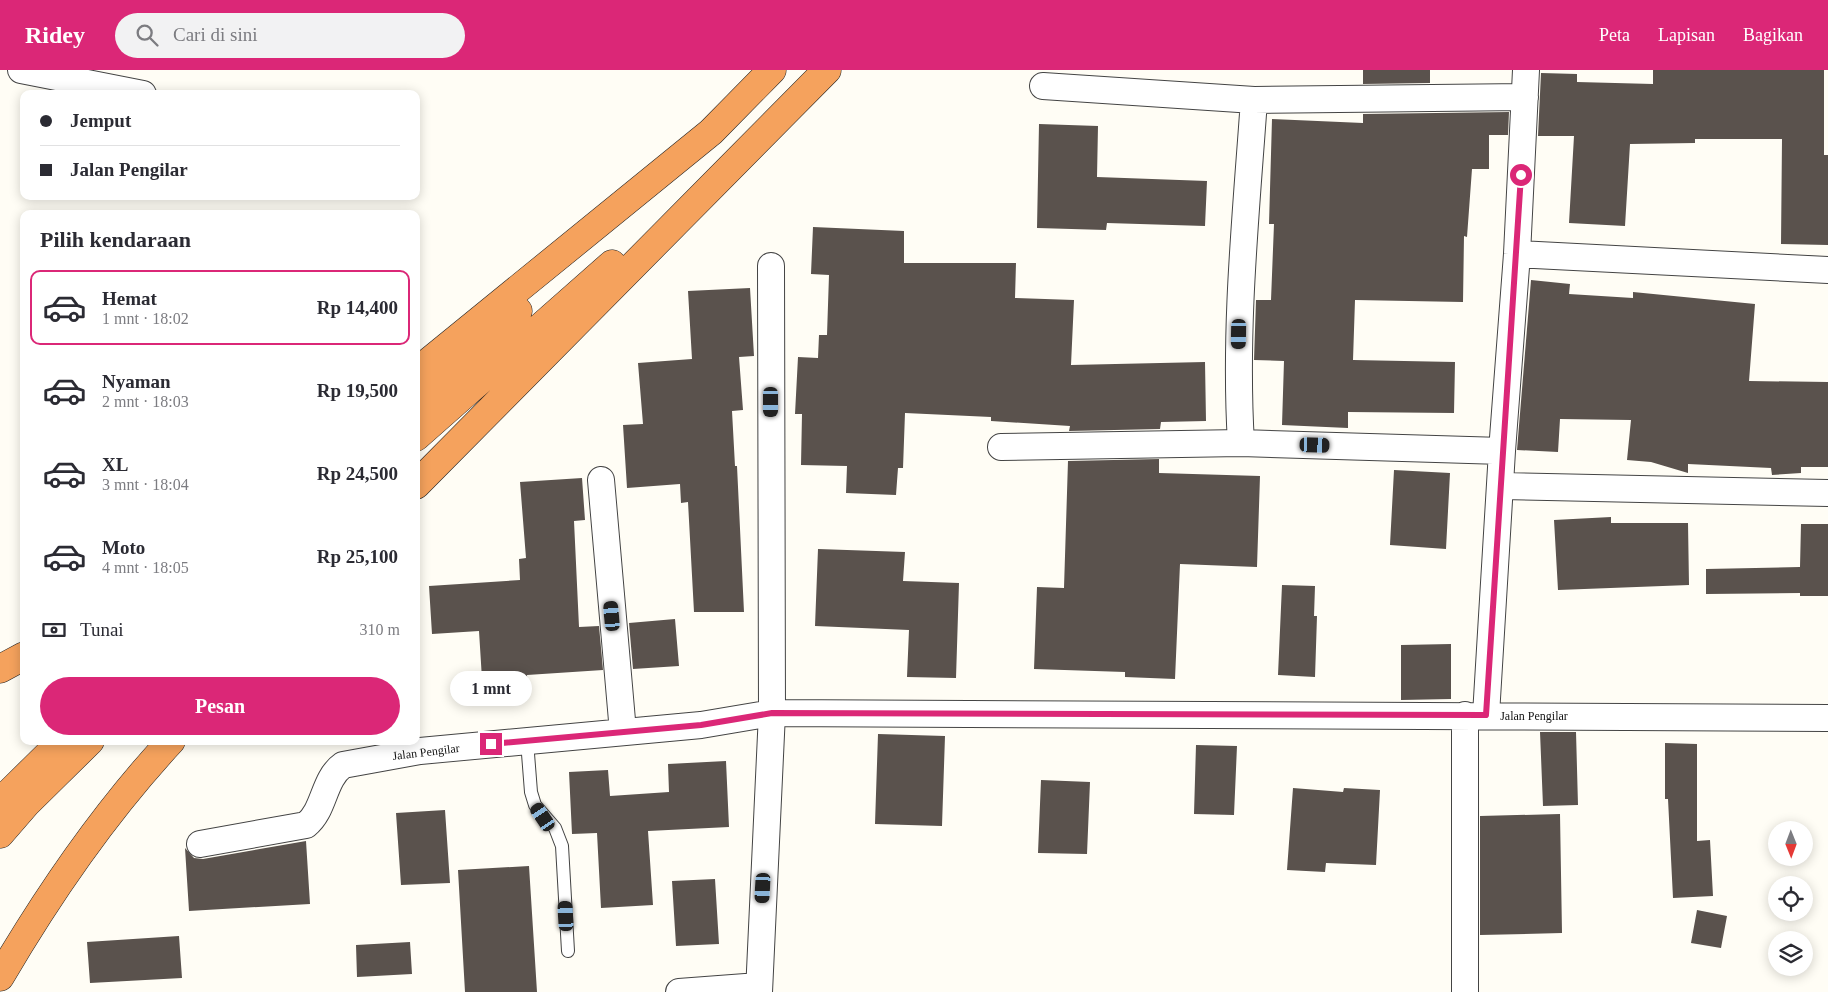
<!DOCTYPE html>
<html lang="id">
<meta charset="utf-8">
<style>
body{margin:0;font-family:Georgia,serif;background:#f2f2f3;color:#2b2b33;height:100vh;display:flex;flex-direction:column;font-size:19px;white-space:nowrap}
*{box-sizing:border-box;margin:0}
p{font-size:16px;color:#7c7c81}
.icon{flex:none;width:28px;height:28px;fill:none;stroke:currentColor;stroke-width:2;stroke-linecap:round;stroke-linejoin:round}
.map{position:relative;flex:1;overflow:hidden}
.details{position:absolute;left:20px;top:140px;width:400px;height:535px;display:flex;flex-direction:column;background:#fff;border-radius:10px;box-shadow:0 2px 12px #0003}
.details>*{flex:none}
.hud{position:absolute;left:20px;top:20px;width:400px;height:110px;border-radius:10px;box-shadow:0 2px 12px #0003;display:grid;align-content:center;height:110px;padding:0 20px;background:#fff}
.needle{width:32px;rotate:179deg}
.controls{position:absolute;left:1768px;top:751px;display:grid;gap:10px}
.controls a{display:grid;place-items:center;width:45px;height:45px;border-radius:50%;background:#fff;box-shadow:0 2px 12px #0003;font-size:25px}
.end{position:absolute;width:22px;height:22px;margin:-11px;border:6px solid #db2777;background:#fff;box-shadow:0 0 0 2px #fff}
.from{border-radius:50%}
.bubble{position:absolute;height:35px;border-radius:18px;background:#fff;box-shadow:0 2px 12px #0003;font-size:16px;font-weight:800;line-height:35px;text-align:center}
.car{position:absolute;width:15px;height:30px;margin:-15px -8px;border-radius:6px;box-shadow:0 0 4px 1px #0007;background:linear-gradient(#222 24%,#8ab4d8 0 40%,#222 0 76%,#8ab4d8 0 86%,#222 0)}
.hud b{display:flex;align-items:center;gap:18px;height:48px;font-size:19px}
.hud b+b{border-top:1px solid #e1e1e2}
.hud i{width:12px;height:12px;background:#2b2b33}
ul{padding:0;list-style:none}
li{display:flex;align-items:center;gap:15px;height:75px;margin:0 10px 8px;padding:0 10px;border:2px solid transparent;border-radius:10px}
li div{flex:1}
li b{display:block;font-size:19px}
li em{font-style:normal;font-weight:800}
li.active{border-color:#db2777}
li>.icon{width:45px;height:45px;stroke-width:1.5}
h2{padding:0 20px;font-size:22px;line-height:60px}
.pay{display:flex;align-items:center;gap:12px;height:55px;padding:0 20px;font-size:19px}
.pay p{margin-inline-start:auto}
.cta{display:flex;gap:10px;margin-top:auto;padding:10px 20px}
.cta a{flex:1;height:58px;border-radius:30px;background:#db2777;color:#fff;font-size:20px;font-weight:800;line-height:58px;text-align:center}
header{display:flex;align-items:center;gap:30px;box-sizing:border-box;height:70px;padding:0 25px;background:#db2777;color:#fff}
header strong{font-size:24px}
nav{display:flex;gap:28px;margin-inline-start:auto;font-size:18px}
.search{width:350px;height:45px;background:#f2f2f3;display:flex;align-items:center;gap:12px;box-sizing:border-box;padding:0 18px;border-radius:28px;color:#7c7c81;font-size:19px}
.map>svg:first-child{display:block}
</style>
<header>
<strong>Ridey</strong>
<div class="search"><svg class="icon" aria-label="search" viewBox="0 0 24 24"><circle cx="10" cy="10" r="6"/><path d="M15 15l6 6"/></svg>Cari di sini</div>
<nav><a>Peta</a><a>Lapisan</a><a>Bagikan</a></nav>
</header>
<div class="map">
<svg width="1828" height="922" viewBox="0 0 1828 922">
<rect width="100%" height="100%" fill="#fffdf5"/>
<path fill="#5a524d" d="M 1363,0 L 1430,0 L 1430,13 L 1363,14 Z
M 1653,0 L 1824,0 L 1824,85 L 1828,85 L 1828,175 L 1781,174 L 1782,69 L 1695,69 L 1695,73 L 1630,74 L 1625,156 L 1569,153 L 1574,66 L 1538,66 L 1541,3 L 1577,4 L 1577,12 L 1653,14 Z
M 1509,42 L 1508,65 L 1489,65 L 1489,99 L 1472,99 L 1467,167 L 1464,166 L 1463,232 L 1355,230 L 1353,290 L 1455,292 L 1454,343 L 1348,342 L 1348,358 L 1282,355 L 1284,291 L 1254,290 L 1256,230 L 1271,230 L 1274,154 L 1269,154 L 1272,49 L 1363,53 L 1363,44 Z
M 1039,54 L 1098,56 L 1097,107 L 1207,111 L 1205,156 L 1107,153 L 1106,160 L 1037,158 Z
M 813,157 L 904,161 L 904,193 L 1016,193 L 1015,228 L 1074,230 L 1071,295 L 1205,292 L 1206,351 L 1161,352 L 1160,359 L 1069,361 L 1070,356 L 991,351 L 991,347 L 905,343 L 903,398 L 898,398 L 896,425 L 846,423 L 847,396 L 801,395 L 802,344 L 795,344 L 798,287 L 818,288 L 819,265 L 827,265 L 829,205 L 811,204 Z
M 1531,210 L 1570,214 L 1569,224 L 1633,228 L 1633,222 L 1755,234 L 1749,311 L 1828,312 L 1828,397 L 1801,397 L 1801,403 L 1772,405 L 1771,398 L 1688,394 L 1688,403 L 1651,392 L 1627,390 L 1631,350 L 1560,349 L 1558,382 L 1517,380 Z
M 750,218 L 754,286 L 739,287 L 743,340 L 732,341 L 735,396 L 737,396 L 744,542 L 694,542 L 688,432 L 681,433 L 680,414 L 627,418 L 623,355 L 643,354 L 638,293 L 692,289 L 688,221 Z
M 1159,389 L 1159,403 L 1260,406 L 1257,497 L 1180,494 L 1175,609 L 1125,607 L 1125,602 L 1034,599 L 1037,517 L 1064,518 L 1068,391 Z
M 1394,400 L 1450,403 L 1446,479 L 1390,475 Z
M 582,408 L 585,450 L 574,451 L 579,557 L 599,556 L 603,600 L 527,605 L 528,622 L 483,625 L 479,561 L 432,564 L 429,516 L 520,510 L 519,489 L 526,488 L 520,412 Z
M 1611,447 L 1611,453 L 1688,453 L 1689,515 L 1558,520 L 1554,450 Z
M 1801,454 L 1828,454 L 1828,526 L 1800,526 L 1800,523 L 1706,524 L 1706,499 L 1800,497 Z
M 818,479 L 905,482 L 903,511 L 959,513 L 956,608 L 907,607 L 909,560 L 815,556 Z
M 1282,515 L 1315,516 L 1314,546 L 1317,546 L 1315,607 L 1278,605 Z
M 675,549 L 679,596 L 633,599 L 629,553 Z
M 1451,574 L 1451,629 L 1401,630 L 1401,575 Z
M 1540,662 L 1576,662 L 1578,735 L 1543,736 Z
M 878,664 L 945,666 L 942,756 L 875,754 Z
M 1665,673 L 1697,674 L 1697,771 L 1710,770 L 1713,826 L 1673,828 L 1668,729 L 1665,729 Z
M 1196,675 L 1237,676 L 1234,745 L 1194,744 Z
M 726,691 L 729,757 L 648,761 L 653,835 L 601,838 L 597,763 L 572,764 L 569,702 L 608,700 L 610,726 L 669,722 L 668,694 Z
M 1041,710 L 1090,712 L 1087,784 L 1038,783 Z
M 1293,718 L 1343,722 L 1344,718 L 1380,720 L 1376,795 L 1326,793 L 1325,802 L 1287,800 Z
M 445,740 L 450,813 L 401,815 L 396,743 Z
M 1560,744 L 1562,863 L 1480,865 L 1480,746 Z
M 306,771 L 310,834 L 189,841 L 185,778 L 194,788 L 203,789 Z
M 529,796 L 537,922 L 465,922 L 458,800 Z
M 715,809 L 719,874 L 676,876 L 672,811 Z
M 1697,840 L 1727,846 L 1721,878 L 1691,873 Z
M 179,866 L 182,908 L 90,913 L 87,872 Z
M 410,872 L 412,904 L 357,907 L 356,875 Z"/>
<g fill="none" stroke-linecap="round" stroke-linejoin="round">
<g stroke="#444" stroke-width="14">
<path id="service" d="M 527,671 L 531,722 L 535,735 L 555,758 L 562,776 L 568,881"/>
</g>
<g stroke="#444" stroke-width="28">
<path id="minor" d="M 21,0 L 143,24
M 1043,16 L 1254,30 L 1525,27
M 1517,184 L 1828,200
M 1241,373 C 1234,259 1246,144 1254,30
M 1001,377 L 1241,373 L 1502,381
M 601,410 L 623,662
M 1502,416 L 1828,423
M 1465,645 L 1465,922
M 1486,645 L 1502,381 L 1517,184 L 1526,0
M 200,774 L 306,755 C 325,740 323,709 343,695 L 420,681 L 701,655 L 772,643 L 1828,648
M 679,922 L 759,916
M 759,922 L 772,643 L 771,196"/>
</g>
<g stroke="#222" stroke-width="29">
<path id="motorway" d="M 416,302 L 711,62 L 772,0
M 416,335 L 518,241
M 416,367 L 612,194
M 416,415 L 827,0
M 0,599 L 24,586
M 0,732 L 62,671
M 0,764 L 26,734 L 90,671
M 0,907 C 48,825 106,741 171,671"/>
</g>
<use href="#service" stroke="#fff" stroke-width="12"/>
<use href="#minor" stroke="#fff" stroke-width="26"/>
<use href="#motorway" stroke="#f5a25d" stroke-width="28"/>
</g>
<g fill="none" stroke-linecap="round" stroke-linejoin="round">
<path stroke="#db2777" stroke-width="6" d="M 491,674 L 701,655 L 772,643 L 1486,645 L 1521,105"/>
</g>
<g text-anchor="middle" stroke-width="5" stroke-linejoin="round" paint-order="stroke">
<g font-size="12" fill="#111" stroke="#fff">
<text x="1534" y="650">Jalan Pengilar</text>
<text transform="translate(426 682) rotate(-7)" y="4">Jalan Pengilar</text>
</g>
</g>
</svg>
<div class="controls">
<a><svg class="needle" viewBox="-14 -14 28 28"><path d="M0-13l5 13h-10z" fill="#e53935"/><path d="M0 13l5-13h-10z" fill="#7c7c81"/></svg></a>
<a><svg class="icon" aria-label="locate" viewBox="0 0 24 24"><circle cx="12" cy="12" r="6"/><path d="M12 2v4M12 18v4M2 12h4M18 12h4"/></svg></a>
<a><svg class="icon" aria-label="layers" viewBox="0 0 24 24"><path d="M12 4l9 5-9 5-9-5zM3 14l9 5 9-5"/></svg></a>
</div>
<i class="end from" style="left:1521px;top:105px"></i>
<i class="end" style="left:491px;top:674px"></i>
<div class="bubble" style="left:450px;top:601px;width:82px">1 mnt</div>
<i class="car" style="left:1239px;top:264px;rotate:181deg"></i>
<i class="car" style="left:771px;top:332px;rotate:180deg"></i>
<i class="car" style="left:1315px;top:375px;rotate:92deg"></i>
<i class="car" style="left:612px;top:546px;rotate:355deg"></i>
<i class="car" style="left:543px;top:747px;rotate:326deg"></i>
<i class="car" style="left:763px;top:818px;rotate:183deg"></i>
<i class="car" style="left:566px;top:846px;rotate:357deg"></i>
<div class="hud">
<b><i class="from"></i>Jemput</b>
<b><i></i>Jalan Pengilar</b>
</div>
<section class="details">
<h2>Pilih kendaraan</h2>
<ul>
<li class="active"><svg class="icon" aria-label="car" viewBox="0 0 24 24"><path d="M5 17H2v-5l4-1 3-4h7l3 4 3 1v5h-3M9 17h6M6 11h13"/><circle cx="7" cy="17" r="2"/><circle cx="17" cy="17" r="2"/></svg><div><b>Hemat</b><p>1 mnt · 18:02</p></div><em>Rp 14,400</em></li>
<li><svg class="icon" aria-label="car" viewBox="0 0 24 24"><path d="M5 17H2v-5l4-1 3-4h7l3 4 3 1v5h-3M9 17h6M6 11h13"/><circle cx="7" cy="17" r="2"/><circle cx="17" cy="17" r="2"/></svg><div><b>Nyaman</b><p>2 mnt · 18:03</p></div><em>Rp 19,500</em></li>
<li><svg class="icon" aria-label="car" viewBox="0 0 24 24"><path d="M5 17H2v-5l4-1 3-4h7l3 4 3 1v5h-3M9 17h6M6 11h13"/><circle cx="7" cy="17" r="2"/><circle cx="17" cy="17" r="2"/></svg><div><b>XL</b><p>3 mnt · 18:04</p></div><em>Rp 24,500</em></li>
<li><svg class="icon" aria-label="car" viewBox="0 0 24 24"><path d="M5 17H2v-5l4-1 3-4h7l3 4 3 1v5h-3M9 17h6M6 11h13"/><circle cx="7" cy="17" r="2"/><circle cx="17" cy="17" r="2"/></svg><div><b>Moto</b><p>4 mnt · 18:05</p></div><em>Rp 25,100</em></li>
</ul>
<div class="pay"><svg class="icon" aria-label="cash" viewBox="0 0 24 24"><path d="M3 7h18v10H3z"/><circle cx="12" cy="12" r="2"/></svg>Tunai<p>310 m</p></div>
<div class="cta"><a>Pesan</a></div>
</section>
</div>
